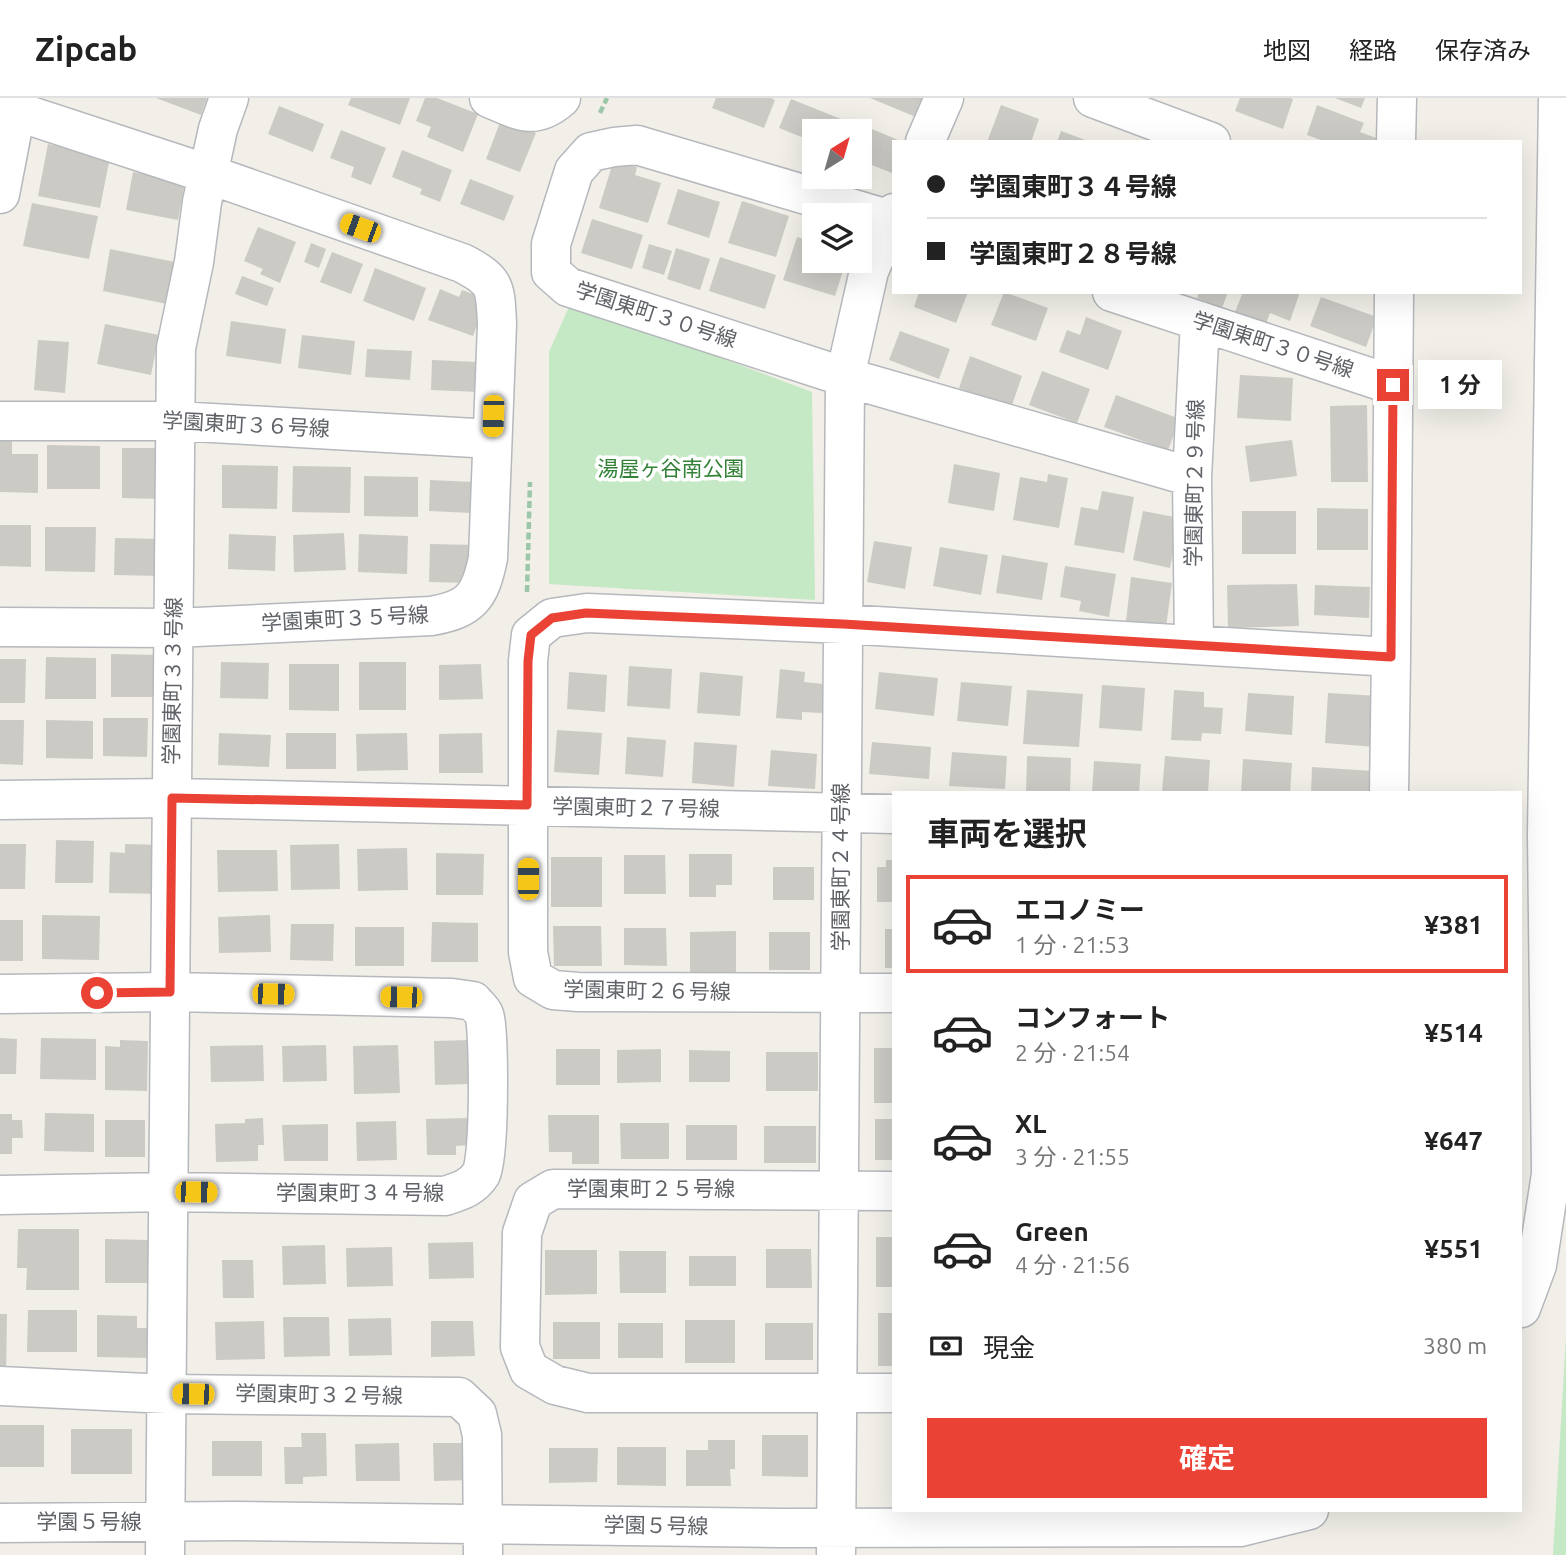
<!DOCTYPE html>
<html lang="ja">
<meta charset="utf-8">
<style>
body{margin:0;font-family:Ubuntu,"Noto Sans JP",sans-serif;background:#f6f6f6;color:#222;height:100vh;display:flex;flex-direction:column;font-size:26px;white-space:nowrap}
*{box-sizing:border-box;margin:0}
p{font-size:23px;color:#767676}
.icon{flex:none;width:38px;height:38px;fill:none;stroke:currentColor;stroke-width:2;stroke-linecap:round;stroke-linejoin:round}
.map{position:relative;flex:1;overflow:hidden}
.drawer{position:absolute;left:892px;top:693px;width:630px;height:721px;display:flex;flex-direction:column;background:#fff;border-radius:0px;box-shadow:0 7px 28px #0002}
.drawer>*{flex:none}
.guide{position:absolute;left:892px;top:42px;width:630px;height:154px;border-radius:0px;box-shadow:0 7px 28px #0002;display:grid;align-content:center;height:154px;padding:0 35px;background:#fff}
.needle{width:46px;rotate:37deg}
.controls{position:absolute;left:802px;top:21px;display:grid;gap:14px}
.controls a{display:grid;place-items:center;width:70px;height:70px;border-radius:0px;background:#fff;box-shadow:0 7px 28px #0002;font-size:35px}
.end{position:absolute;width:32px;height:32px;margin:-16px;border:9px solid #ea4335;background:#fff;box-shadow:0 0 0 4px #fff}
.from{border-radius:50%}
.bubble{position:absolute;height:49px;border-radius:0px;background:#fff;box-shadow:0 7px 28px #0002;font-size:23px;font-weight:700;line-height:49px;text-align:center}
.car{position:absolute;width:21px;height:42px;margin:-21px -10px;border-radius:9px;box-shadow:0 0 5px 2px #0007;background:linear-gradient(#f5c518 24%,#345 0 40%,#f5c518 0 76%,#345 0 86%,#f5c518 0)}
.guide b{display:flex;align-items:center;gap:24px;height:66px;font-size:26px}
.guide b+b{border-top:2px solid #e0e0e0}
.guide i{width:18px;height:18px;background:#222}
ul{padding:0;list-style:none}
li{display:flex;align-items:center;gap:21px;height:98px;margin:0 14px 10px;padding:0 21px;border:4px solid transparent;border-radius:0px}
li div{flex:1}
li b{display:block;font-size:26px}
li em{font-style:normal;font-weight:700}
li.on{border-color:#ea4335}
li>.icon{width:63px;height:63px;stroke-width:1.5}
h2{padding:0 35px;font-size:32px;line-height:84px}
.pay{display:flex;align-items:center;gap:18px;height:77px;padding:0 35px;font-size:26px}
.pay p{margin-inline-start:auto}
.action{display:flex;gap:14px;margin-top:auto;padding:14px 35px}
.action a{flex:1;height:80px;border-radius:0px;background:#ea4335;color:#fff;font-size:28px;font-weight:700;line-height:80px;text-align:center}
header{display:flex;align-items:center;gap:42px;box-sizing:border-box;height:98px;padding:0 35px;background:#fff;border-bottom:2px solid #e0e0e0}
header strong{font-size:33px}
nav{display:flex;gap:38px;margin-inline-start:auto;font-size:24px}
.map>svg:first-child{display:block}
</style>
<header>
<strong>Zipcab</strong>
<nav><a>地図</a><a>経路</a><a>保存済み</a></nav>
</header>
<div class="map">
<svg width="1566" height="1457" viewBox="0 0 1566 1457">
<rect width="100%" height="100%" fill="#f1efe8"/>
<path fill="#c5e8c5" d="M 571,204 L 812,294 L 815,502 L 549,486 L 549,254 Z
M 1566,1239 L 1566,1457 L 1553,1457 Z"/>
<path fill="#cccac5" d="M 156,0 L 207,0 L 201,17 Z
M 351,0 L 410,0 L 400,27 L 348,7 Z
M 425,0 L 437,0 L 478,16 L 463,54 L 427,39 L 431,29 L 416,23 Z
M 716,0 L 771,0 L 775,2 L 764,30 L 712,10 Z
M 870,0 L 923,0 L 916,19 Z
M 1240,0 L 1290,0 L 1293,1 L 1283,31 L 1235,13 Z
M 1335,0 L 1365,0 L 1361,10 Z
M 791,1 L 841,21 L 836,33 L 814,33 L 814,44 L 779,30 Z
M 1001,7 L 1039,21 L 1031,44 L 987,44 Z
M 1317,7 L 1364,25 L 1360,34 L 1387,44 L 1326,44 L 1307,37 Z
M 279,8 L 324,26 L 313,54 L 268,36 Z
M 501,22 L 536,35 L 520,74 L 486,61 Z
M 855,24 L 903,44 L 894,44 L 894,69 L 892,75 L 859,62 L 859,33 L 851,33 Z
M 341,32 L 386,50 L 371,87 L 351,79 L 354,69 L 330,60 Z
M 1061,33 L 1088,43 L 1088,44 L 1057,44 Z
M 48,46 L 110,59 L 100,110 L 38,98 Z
M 402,52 L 452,72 L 440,104 L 420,96 L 422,91 L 392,79 Z
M 614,61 L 637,69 L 635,77 L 661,85 L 648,125 L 599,110 Z
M 133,74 L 185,84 L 178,122 L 126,112 Z
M 470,81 L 514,98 L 504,123 L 460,106 Z
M 678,91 L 720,104 L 709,140 L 667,126 Z
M 742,103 L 789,118 L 776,159 L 728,145 Z
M 32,105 L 98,118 L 89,161 L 23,148 Z
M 592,121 L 643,137 L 632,171 L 581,155 Z
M 258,129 L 296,144 L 280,185 L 260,176 L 263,171 L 244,163 Z
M 797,139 L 814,144 L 814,163 L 846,163 L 835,198 L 783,182 Z
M 311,145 L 326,151 L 319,170 L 304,164 Z
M 649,146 L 672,153 L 664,177 L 642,170 Z
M 676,150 L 710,161 L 700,192 L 667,181 Z
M 110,151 L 175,164 L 167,206 L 103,193 Z
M 332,154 L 363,166 L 351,196 L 320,184 Z
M 720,159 L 776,177 L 765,211 L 709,193 Z
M 375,170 L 426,190 L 414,223 L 363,203 Z
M 242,178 L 274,190 L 267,208 L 235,196 Z
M 440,191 L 459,199 L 462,192 L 487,201 L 473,238 L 428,222 Z
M 919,194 L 968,194 L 956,225 L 914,209 Z
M 1004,194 L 1048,210 L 1036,243 L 991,227 Z
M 1199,194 L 1228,194 L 1222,210 L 1197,200 Z
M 1243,194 L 1300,194 L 1290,223 L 1270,215 L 1264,231 L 1233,219 Z
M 1321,199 L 1377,219 L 1366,249 L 1310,228 Z
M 1086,219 L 1122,233 L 1108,272 L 1059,254 L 1067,232 L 1080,237 Z
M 231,223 L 286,231 L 281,266 L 226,258 Z
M 105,226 L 159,237 L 151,277 L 97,266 Z
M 900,233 L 950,251 L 939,281 L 889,262 Z
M 302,237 L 355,243 L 351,277 L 298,270 Z
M 38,242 L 69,244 L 65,295 L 34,292 Z
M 367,251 L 412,253 L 410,282 L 365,279 Z
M 970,258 L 1022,278 L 1011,310 L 959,290 Z
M 432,262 L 478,264 L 478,294 L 431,292 Z
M 1042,273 L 1090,291 L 1077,325 L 1029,307 Z
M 1240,277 L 1293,280 L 1291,323 L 1237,320 Z
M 1116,297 L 1180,321 L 1168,352 L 1104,329 Z
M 1367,307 L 1368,384 L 1331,384 L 1330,308 Z
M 0,340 L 12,340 L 12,356 L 38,356 L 38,395 L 0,394 Z
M 1292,342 L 1297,378 L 1250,384 L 1245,348 Z
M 47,347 L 100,348 L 100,391 L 47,391 Z
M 122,350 L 160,350 L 159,401 L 122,400 Z
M 954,366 L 1000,375 L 994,413 L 948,405 Z
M 222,367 L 278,368 L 277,411 L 222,410 Z
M 293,368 L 351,369 L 350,415 L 292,414 Z
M 1048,376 L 1068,380 L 1059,430 L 1013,422 L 1020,379 L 1047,384 Z
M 364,378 L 418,379 L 418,419 L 364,418 Z
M 430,382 L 473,384 L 472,415 L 429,413 Z
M 1102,393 L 1134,399 L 1124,455 L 1074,447 L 1081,409 L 1098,412 Z
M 1317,410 L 1368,411 L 1368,452 L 1317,452 Z
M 1143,413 L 1180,420 L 1170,470 L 1133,462 Z
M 1242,413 L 1296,413 L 1296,456 L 1242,456 Z
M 0,427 L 31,427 L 31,469 L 0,468 Z
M 45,429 L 96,429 L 95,474 L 45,473 Z
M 344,435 L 346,472 L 294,474 L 293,437 Z
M 229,436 L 276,438 L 275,473 L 228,471 Z
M 359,436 L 408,438 L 407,476 L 358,474 Z
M 115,440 L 161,441 L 161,478 L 114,477 Z
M 874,443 L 912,449 L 905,491 L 867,484 Z
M 430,446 L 475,447 L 473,485 L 429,484 Z
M 940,449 L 988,457 L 981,497 L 933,488 Z
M 1002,457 L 1048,465 L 1042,502 L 996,495 Z
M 1065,468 L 1116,476 L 1109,519 L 1079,513 L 1081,503 L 1060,499 Z
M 1131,479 L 1172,485 L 1166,529 L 1126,523 Z
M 1297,486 L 1299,528 L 1228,530 L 1227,487 Z
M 1315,487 L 1370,489 L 1369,520 L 1314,517 Z
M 111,556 L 156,557 L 155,599 L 111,599 Z
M 46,559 L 96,560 L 96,601 L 45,601 Z
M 0,561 L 26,561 L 25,605 L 0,605 Z
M 221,564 L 269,565 L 268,601 L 220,600 Z
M 359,564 L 406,564 L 406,612 L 359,612 Z
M 289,566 L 339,566 L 339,613 L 289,612 Z
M 481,566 L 483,601 L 439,602 L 439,567 Z
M 629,568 L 672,571 L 670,611 L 627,608 Z
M 780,571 L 805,574 L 804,584 L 824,586 L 822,615 L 802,614 L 802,622 L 776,620 Z
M 569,574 L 607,577 L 605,614 L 567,611 Z
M 700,574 L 743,578 L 740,618 L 697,615 Z
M 879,574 L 938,580 L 934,618 L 875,611 Z
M 961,584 L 1012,588 L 1008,628 L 957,623 Z
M 1102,587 L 1145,590 L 1142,633 L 1099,630 Z
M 1027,592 L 1083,596 L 1079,649 L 1023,646 Z
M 1174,592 L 1204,594 L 1204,609 L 1223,610 L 1221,636 L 1202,635 L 1201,643 L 1171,642 Z
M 1248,595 L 1294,598 L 1292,637 L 1245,633 Z
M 1328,595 L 1379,598 L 1376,649 L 1325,645 Z
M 103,620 L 148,620 L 147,659 L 103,658 Z
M 0,622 L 24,622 L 23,667 L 0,666 Z
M 46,622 L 93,623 L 93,661 L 46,660 Z
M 557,632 L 602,635 L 599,677 L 554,674 Z
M 219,635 L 271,637 L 269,669 L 218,667 Z
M 286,635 L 336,635 L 336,671 L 286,671 Z
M 407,635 L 408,672 L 357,673 L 356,636 Z
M 482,635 L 483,675 L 439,675 L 439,636 Z
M 627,639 L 666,642 L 663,679 L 625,676 Z
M 694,644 L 737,647 L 734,689 L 692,685 Z
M 872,644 L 931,649 L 929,681 L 869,676 Z
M 771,652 L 817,656 L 815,691 L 768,688 Z
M 952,654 L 1007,658 L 1005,691 L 949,688 Z
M 1027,658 L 1071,660 L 1070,695 L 1026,695 Z
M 1165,658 L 1210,662 L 1208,695 L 1162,694 Z
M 1243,661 L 1292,665 L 1290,695 L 1241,695 Z
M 1094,663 L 1141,666 L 1139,695 L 1092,695 Z
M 1312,669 L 1373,673 L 1372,695 L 1311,695 Z
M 56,742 L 94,743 L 93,785 L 55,785 Z
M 0,746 L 26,746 L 25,791 L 0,791 Z
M 125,746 L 163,747 L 163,796 L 109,795 L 110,754 L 125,755 Z
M 339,746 L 340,791 L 291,792 L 290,747 Z
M 407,750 L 408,792 L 358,793 L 357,751 Z
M 217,752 L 277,752 L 278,793 L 218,794 Z
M 436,755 L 484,756 L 483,797 L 436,797 Z
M 689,756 L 732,756 L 732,787 L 716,787 L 716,799 L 689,799 Z
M 624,757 L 665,757 L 666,796 L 624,796 Z
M 551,759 L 602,759 L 602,809 L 551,809 Z
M 886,762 L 894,762 L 894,804 L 877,804 L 877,769 L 886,769 Z
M 773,769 L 814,769 L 814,802 L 773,802 Z
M 42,817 L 100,818 L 99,862 L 42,861 Z
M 270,817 L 271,854 L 219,855 L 218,819 Z
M 0,822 L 23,822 L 23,863 L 0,863 Z
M 432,824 L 478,825 L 478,864 L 431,864 Z
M 291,826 L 334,826 L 333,863 L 290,862 Z
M 553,828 L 601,828 L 602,868 L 554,868 Z
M 355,829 L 404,829 L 404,868 L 355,868 Z
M 624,830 L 666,830 L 667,868 L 624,867 Z
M 885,831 L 894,831 L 894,870 L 885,870 Z
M 736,833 L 736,874 L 690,874 L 690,834 Z
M 769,834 L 810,834 L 810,872 L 769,872 Z
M 0,940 L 17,941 L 16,976 L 0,976 Z
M 41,940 L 96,941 L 96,982 L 40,981 Z
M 120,942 L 148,943 L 147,993 L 105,992 L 105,948 L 120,949 Z
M 469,942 L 471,986 L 435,987 L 434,943 Z
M 263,947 L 264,983 L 211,984 L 210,948 Z
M 326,947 L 327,983 L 283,984 L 282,948 Z
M 398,947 L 400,995 L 354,996 L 353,948 Z
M 874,950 L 894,950 L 894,1005 L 874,1005 Z
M 556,951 L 600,951 L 600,987 L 556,987 Z
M 661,951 L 661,984 L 617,985 L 617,952 Z
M 689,952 L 730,953 L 730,984 L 689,984 Z
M 766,954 L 818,954 L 818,993 L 766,993 Z
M 45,1015 L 94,1016 L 94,1054 L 44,1053 Z
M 0,1016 L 12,1016 L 12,1022 L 22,1022 L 23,1040 L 12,1040 L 12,1056 L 0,1056 Z
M 548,1017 L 599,1017 L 599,1066 L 572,1066 L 572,1054 L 549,1054 Z
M 263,1020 L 264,1047 L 258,1047 L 258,1063 L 216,1064 L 215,1026 L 245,1025 L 245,1021 Z
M 469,1020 L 469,1047 L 456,1048 L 456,1057 L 427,1057 L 426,1021 Z
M 875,1021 L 894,1021 L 894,1062 L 875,1062 Z
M 105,1022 L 145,1022 L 145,1059 L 105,1059 Z
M 396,1023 L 397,1062 L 357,1063 L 356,1024 Z
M 620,1025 L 669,1025 L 669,1061 L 621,1061 Z
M 328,1026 L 328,1063 L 284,1063 L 282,1027 Z
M 686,1027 L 737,1027 L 737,1062 L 686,1062 Z
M 764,1028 L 816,1028 L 816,1065 L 764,1065 Z
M 18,1131 L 79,1131 L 79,1192 L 26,1192 L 27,1170 L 17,1170 Z
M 876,1139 L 894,1139 L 894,1189 L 876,1189 Z
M 105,1141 L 148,1142 L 148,1185 L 105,1185 Z
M 473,1144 L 474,1180 L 429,1181 L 428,1145 Z
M 325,1147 L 326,1186 L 283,1187 L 282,1148 Z
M 392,1149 L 393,1188 L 347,1189 L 346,1150 Z
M 766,1151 L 811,1151 L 812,1190 L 766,1190 Z
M 545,1152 L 597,1152 L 597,1196 L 545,1197 Z
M 619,1153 L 666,1153 L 666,1195 L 620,1195 Z
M 689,1158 L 736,1158 L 736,1188 L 689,1188 Z
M 222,1162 L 253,1162 L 254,1200 L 223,1200 Z
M 28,1212 L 77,1212 L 77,1254 L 27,1254 Z
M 878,1215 L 894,1215 L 894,1268 L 878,1268 Z
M 0,1216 L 7,1216 L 6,1279 L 0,1279 Z
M 97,1217 L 137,1218 L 137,1230 L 153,1230 L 152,1260 L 97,1259 Z
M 283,1219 L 329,1219 L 330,1258 L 284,1259 Z
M 391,1220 L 392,1257 L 349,1258 L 348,1221 Z
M 685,1222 L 735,1222 L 735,1265 L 685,1265 Z
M 264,1223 L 265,1261 L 216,1262 L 215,1224 Z
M 431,1223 L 473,1223 L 475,1258 L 431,1259 Z
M 553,1224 L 600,1224 L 600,1261 L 553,1261 Z
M 618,1225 L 663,1225 L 663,1260 L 618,1260 Z
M 765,1225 L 813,1225 L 813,1262 L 765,1262 Z
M 0,1327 L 44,1327 L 44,1369 L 0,1369 Z
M 71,1331 L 132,1331 L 132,1376 L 71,1376 Z
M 301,1335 L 326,1335 L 327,1378 L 303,1379 L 303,1386 L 285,1386 L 284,1349 L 302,1349 Z
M 762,1337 L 808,1337 L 808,1379 L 762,1378 Z
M 708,1342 L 735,1342 L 735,1371 L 730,1371 L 731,1388 L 686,1388 L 686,1352 L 708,1352 Z
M 212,1343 L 262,1343 L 262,1378 L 212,1378 Z
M 399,1345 L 400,1383 L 356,1383 L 355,1346 Z
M 433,1345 L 472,1345 L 473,1382 L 434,1383 Z
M 617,1349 L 666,1349 L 666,1388 L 617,1387 Z
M 549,1350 L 598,1350 L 597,1384 L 549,1385 Z"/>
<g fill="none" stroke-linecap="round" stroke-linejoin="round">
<g stroke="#b5b8bc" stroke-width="41">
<path id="minor" d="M 489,0 C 519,12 533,24 561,0
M 1093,0 L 1211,44
M 0,8 L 208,76 L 462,165 C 497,183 495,189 497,226 L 488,460 C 480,499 471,511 431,518 L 174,530 L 0,529
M 925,44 L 944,0
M 1396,44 L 1397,0
M 0,96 L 16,13
M 894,123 L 637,47 L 614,49 L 591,54 L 574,73 L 551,146 L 551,174 L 568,189 L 845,279 L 1192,379
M 1112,194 L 1393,287
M 0,323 L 177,323 L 492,341
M 1194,547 L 1192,379 L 1200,223
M 1389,695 L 1391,559
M 0,702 L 172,700 L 894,716
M 894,895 L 578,894 L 553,892 L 533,880 L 528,854 L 528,563 L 531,537 L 552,520 L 587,515 L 843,526 L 1391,559 L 1394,194
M 0,896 L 170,894 L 452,900 L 473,903 C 477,908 484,913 485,920 C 489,941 490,1060 481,1076 C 472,1090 460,1093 445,1098 L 168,1094 L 0,1097
M 894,1093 L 553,1091 L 533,1103 L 522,1135 L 520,1249 L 529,1272 L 555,1287 L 588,1295 L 894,1295
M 1521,1210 L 1537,1167 L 1551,1076 L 1547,737 L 1558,0
M 0,1288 L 167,1296 L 459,1299 L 477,1316 L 482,1337 L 483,1457
M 0,1425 L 235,1423 L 780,1430 L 1240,1429 L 1309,1412
M 165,1457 L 176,250 L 194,164 L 202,104 L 218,31 L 229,0
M 836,1457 L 845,279 L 869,173 L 894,115"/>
</g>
<path stroke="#9cc7a9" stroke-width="4.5" stroke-dasharray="7 3.5" stroke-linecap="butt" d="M 600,15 L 607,0
M 527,494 L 530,384"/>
<use href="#minor" stroke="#fff" stroke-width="38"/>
</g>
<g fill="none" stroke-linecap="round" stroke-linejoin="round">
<path stroke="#ea4335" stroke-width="9" d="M 97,895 L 170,894 L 172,700 L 527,707 L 528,563 L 531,537 L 552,520 L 586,515 L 843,526 L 1391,559 L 1393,287"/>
</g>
<g text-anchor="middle" stroke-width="7" stroke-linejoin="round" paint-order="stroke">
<g font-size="21" fill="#5f6368" stroke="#fff">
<text transform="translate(656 217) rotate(18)" y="7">学園東町３０号線</text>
<text transform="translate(1273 247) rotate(18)" y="7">学園東町３０号線</text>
<text transform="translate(246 327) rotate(3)" y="7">学園東町３６号線</text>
<text transform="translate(1195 385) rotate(-89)" y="7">学園東町２９号線</text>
<text transform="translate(345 521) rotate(-3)" y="7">学園東町３５号線</text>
<text transform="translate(173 583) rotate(-89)" y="7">学園東町３３号線</text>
<text transform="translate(636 710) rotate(1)" y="7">学園東町２７号線</text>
<text transform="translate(841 769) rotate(-90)" y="7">学園東町２４号線</text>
<text transform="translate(647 893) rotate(1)" y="7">学園東町２６号線</text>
<text x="651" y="1098">学園東町２５号線</text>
<text x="360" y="1102">学園東町３４号線</text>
<text transform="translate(319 1297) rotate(1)" y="7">学園東町３２号線</text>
<text x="89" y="1431">学園５号線</text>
<text transform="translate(656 1428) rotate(1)" y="7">学園５号線</text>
</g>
<g font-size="21" fill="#348238" stroke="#fff">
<text x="671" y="378">湯屋ヶ谷南公園</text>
</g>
</g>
</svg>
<div class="controls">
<a><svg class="needle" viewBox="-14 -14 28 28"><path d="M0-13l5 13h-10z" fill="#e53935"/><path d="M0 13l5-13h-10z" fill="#767676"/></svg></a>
<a><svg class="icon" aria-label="layers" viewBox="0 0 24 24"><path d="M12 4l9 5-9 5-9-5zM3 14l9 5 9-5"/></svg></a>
</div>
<i class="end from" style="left:97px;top:895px"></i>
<i class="end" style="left:1393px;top:287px"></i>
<div class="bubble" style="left:1418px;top:262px;width:84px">1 分</div>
<i class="car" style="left:360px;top:130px;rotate:290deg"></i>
<i class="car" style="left:493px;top:318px;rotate:182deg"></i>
<i class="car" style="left:528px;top:781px;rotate:0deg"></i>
<i class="car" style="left:273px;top:896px;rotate:91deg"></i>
<i class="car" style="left:401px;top:899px;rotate:271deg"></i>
<i class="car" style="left:196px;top:1094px;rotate:91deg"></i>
<i class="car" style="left:193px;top:1296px;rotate:271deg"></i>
<div class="guide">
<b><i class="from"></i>学園東町３４号線</b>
<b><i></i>学園東町２８号線</b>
</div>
<section class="drawer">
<h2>車両を選択</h2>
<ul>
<li class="on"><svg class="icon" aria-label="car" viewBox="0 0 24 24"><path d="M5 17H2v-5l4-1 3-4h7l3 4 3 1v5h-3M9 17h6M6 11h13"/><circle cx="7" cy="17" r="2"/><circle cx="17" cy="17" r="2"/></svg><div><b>エコノミー</b><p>1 分 · 21:53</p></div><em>¥381</em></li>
<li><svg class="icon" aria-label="car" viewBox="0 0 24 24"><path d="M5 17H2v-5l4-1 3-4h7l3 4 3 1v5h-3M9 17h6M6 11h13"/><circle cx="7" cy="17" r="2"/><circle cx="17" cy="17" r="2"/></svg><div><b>コンフォート</b><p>2 分 · 21:54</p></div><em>¥514</em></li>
<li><svg class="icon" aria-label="car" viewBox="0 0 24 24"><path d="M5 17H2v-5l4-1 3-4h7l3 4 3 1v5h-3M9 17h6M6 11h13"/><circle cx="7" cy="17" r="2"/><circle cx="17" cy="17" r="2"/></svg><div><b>XL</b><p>3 分 · 21:55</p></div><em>¥647</em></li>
<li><svg class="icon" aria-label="car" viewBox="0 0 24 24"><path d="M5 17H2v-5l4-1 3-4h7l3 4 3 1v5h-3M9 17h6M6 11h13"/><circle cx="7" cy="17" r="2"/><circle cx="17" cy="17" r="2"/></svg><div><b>Green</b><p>4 分 · 21:56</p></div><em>¥551</em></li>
</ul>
<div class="pay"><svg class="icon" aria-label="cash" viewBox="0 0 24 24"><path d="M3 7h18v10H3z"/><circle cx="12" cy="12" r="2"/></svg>現金<p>380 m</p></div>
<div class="action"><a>確定</a></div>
</section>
</div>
